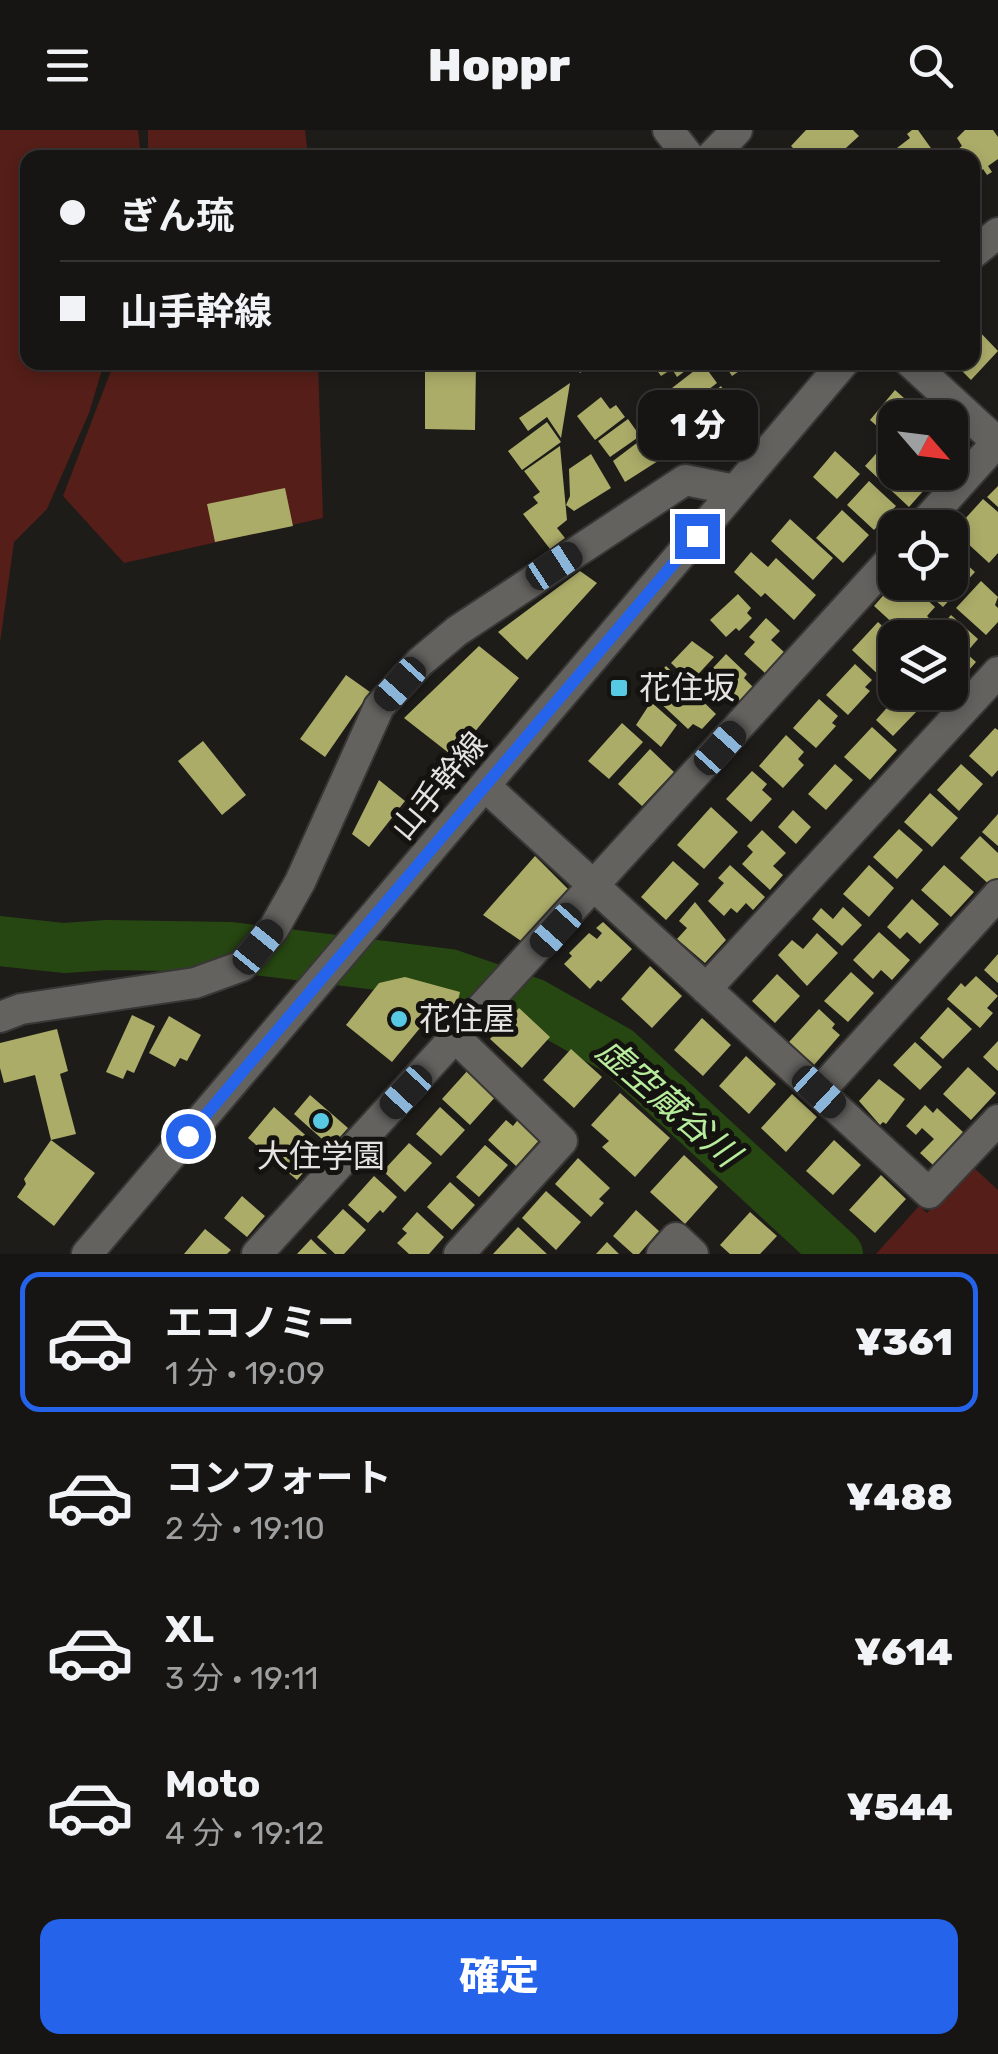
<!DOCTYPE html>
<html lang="ja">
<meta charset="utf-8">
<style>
body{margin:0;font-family:Rubik,"Noto Sans JP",sans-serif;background:#232221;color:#f1f3f6;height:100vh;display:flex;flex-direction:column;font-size:38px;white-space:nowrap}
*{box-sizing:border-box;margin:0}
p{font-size:32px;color:#9e9fa0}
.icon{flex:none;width:55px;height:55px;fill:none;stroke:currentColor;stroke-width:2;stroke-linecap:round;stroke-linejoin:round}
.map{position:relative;height:1124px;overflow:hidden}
.drawer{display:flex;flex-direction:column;background:#161513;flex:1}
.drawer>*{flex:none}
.hud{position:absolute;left:20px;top:20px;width:960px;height:220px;border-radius:20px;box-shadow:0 5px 15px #0003,0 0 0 2px #353433;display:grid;align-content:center;height:220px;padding:0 40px;background:#161513}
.needle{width:65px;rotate:118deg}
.tools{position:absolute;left:878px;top:270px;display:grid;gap:20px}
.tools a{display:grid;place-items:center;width:90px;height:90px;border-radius:20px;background:#161513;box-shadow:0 5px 15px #0003,0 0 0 2px #353433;font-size:50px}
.end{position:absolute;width:45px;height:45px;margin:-22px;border:12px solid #2563eb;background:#fff;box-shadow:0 0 0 5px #fff}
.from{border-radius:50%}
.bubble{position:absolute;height:70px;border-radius:20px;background:#161513;box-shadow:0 5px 15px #0003,0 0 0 2px #353433;font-size:32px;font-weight:800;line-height:70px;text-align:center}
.car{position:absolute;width:30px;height:60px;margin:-30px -15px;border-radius:12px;box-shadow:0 0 8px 2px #0007;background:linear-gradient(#222 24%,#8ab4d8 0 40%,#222 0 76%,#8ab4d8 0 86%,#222 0)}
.hud b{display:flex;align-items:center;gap:35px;height:95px;font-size:38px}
.hud b+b{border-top:2px solid #353433}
.hud i{width:25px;height:25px;background:#f1f3f6}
ul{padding:18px 0 0;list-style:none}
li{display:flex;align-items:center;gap:30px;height:140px;margin:0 20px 15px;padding:0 20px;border:5px solid transparent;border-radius:20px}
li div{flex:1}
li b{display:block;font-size:38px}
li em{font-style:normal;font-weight:800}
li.current{border-color:#2563eb}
li>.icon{width:90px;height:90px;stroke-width:1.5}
.action{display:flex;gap:20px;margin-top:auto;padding:20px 40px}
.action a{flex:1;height:115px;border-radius:20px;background:#2563eb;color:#fff;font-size:40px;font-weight:800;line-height:115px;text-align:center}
header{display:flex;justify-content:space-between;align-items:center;height:130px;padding:0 40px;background:#161513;font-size:45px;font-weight:800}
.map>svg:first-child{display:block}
</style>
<header><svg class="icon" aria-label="menu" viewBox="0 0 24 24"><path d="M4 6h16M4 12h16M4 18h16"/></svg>Hoppr<svg class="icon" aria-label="search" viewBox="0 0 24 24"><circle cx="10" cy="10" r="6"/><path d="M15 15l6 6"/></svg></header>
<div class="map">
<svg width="998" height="1124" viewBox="0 0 998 1124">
<rect width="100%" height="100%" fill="#1d1c19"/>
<path fill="#551e18" d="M 0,0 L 138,0 L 141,27 L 28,28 L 28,232 L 104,233 L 89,283 L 47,379 L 14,412 L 0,513 Z
M 148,0 L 305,0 L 308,27 L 148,27 Z
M 114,233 L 318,233 L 323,388 L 124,433 L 63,366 Z
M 971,1035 L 998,1060 L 998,1124 L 876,1124 L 919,1076 L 927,1083 Z"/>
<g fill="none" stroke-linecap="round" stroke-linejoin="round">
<path stroke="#274712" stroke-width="50" d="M 0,811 L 64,818 L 108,815 L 231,817 L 450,844 L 533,873 L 618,921 L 838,1124"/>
</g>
<path fill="#acac69" d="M 806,0 L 853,0 L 859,6 L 835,28 L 803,28 L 791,16 Z
M 912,0 L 918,0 L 938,28 L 884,28 L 910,8 L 907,4 Z
M 965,0 L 993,0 L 998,7 L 998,29 L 988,36 L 992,42 L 987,45 L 983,39 L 978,43 L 972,35 L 972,28 L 946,28 L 962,16 L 957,8 Z
M 976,198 L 998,221 L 971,250 L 953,232 L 972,232 L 972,201 Z
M 425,232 L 476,232 L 475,300 L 425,299 Z
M 572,232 L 594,232 L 580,243 Z
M 651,232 L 697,232 L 677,247 L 672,239 L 661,246 Z
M 723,232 L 752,232 L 732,246 Z
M 703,234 L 717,253 L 695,270 L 691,264 L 682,270 L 672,258 Z
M 570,253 L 561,308 L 547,287 L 528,301 L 519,288 Z
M 721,256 L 735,279 L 709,298 L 694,278 Z
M 895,260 L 914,277 L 921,269 L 938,283 L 934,288 L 895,288 L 895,312 L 870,290 Z
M 601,267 L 610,279 L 616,275 L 625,287 L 595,310 L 577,286 Z
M 628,289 L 640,306 L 610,327 L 598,311 Z
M 547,292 L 561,312 L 522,340 L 508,321 Z
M 654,306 L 661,316 L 652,323 L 658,331 L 625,352 L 613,331 L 642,309 L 645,313 Z
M 560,316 L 567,390 L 557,398 L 565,408 L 550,419 L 523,384 L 538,373 L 533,367 L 540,362 L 524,341 Z
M 882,317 L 895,328 L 895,342 L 940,342 L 909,377 L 865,336 Z
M 835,321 L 860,344 L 837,369 L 813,347 Z
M 591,324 L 611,358 L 574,381 L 566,375 L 570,366 L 569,339 Z
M 869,351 L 896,376 L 874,400 L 847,375 Z
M 998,356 L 998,377 L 987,367 Z
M 285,358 L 293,396 L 215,412 L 207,374 Z
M 983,369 L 998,382 L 998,423 L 989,433 L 954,401 Z
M 842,380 L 869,405 L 843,433 L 816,408 Z
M 790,389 L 833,428 L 813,450 L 771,411 Z
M 950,419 L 975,442 L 943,477 L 918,455 L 950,452 Z
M 751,422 L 768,437 L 776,428 L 816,465 L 794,490 L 765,463 L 761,467 L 734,442 Z
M 580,441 L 597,453 L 527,530 L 498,502 Z
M 981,451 L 998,467 L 995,475 L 998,478 L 998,492 L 986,505 L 956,478 Z
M 895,452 L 908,452 L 935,477 L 927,486 L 933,492 L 919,508 L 909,508 L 874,476 Z
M 738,464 L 751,478 L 747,483 L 752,488 L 739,501 L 736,498 L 726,507 L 710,490 Z
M 951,485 L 978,509 L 966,523 L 976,532 L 961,549 L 950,539 L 950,508 L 931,508 Z
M 766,488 L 780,501 L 771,510 L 784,522 L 765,543 L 744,524 L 755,512 L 749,507 Z
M 878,492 L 895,508 L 895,534 L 882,548 L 852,520 Z
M 692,511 L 714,527 L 691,552 L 671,533 Z
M 479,516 L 519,548 L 454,627 L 404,588 Z
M 726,524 L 747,544 L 744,548 L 753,557 L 735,576 L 727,569 L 723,573 L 704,555 L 717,542 L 713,538 Z
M 855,534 L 872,550 L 865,557 L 870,561 L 848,585 L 826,565 Z
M 666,536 L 716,584 L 702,599 L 693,594 L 688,599 L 655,568 L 663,560 L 659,557 L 663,553 L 656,546 Z
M 346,545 L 370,562 L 325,627 L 300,609 Z
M 909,562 L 947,562 L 930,582 Z
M 900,563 L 918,580 L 893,606 L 876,590 Z
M 819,569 L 838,586 L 832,593 L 836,596 L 816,618 L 793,598 Z
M 651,572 L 677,595 L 661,617 L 636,595 Z
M 622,593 L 643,612 L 609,649 L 588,631 Z
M 872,597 L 897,620 L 870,650 L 844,627 Z
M 995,598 L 998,600 L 998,640 L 992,647 L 969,626 Z
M 786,605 L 804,622 L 798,629 L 804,635 L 783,658 L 759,636 Z
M 203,611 L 246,665 L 222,685 L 178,631 Z
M 650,619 L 674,642 L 642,676 L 618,654 Z
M 835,634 L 853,650 L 826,680 L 808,664 Z
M 961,634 L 983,654 L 959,681 L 937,660 Z
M 752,641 L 767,654 L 762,660 L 772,669 L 751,692 L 726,669 Z
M 379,650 L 405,671 L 369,717 L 352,704 Z
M 930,663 L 958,688 L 932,717 L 904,692 Z
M 711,677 L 738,702 L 704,739 L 677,715 Z
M 793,680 L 811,697 L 796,714 L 778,697 Z
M 998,684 L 998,716 L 982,702 Z
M 899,699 L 923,720 L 897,749 L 873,727 Z
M 762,700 L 786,723 L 773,736 L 783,745 L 770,760 L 742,734 L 753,722 L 747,716 Z
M 980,706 L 998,723 L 998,750 L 992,757 L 960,728 Z
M 535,726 L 572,763 L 524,813 L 483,785 Z
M 673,731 L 699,754 L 666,790 L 641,767 Z
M 730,735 L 765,767 L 753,780 L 746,773 L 737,783 L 731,778 L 724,786 L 708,771 L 724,753 L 718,748 Z
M 869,735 L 894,758 L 869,787 L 843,764 Z
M 944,735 L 974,762 L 951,787 L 921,760 Z
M 912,769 L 939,794 L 920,814 L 907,802 L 900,809 L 887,797 Z
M 695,772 L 726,810 L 705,833 L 677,809 L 687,798 L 679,791 Z
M 843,777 L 862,795 L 842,816 L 812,789 L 821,778 L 833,789 Z
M 603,792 L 632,819 L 601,852 L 598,850 L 590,859 L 564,834 L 572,826 L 569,823 L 589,803 L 597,809 L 602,803 L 596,798 Z
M 879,802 L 910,830 L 892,850 L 881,840 L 873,849 L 853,830 Z
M 817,803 L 838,823 L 807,856 L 778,825 L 792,810 L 803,819 Z
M 998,824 L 998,853 L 984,840 Z
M 650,836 L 682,866 L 652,898 L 621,869 Z
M 851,842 L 874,863 L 848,892 L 824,871 Z
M 777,844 L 800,866 L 775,893 L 752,871 Z
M 976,846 L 998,866 L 987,878 L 993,883 L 980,898 L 947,869 L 961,853 L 965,857 Z
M 405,847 L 460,862 L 455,883 L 437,897 L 420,898 L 392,932 L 346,895 L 379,853 Z
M 948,877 L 972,899 L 943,929 L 920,908 Z
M 519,878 L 550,907 L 522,938 L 490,909 Z
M 819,879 L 835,894 L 832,898 L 840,905 L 814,935 L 789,912 Z
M 132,885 L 155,896 L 134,943 L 127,940 L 123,949 L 106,942 Z
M 169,886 L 201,905 L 187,931 L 180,928 L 175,937 L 149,923 Z
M 702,888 L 731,915 L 703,946 L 674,920 Z
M 57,899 L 68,941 L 60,944 L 76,1004 L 51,1010 L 95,1043 L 54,1096 L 17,1067 L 26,1054 L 24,1049 L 51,1010 L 35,945 L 4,953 L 0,938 L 0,913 Z
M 998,911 L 998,941 L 983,927 Z
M 915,912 L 942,937 L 920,960 L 893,935 Z
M 571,919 L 602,947 L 574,978 L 543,950 Z
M 746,926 L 776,954 L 749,984 L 719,956 Z
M 968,937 L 996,963 L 971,990 L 943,964 Z
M 469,939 L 497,965 L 470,995 L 442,969 Z
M 879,949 L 905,969 L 886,994 L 883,992 L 880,995 L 859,971 Z
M 620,963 L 670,1008 L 635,1047 L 602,1017 L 609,1011 L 591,995 Z
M 792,964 L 817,987 L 786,1022 L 761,998 Z
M 310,965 L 348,998 L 331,1017 L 294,984 Z
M 925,975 L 933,983 L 937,978 L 963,1002 L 933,1035 L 920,1023 L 934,1009 L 922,998 L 916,1005 L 906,996 Z
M 274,977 L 322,1020 L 297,1050 L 248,1008 Z
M 440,977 L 465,1000 L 441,1026 L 416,1004 Z
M 520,987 L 542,1007 L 516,1036 L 488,1010 L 506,990 L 513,996 Z
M 834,1010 L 861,1035 L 833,1065 L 806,1041 Z
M 409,1013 L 432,1033 L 405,1062 L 383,1041 Z
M 485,1015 L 508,1035 L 479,1067 L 456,1047 Z
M 684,1025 L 718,1057 L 685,1094 L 650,1062 Z
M 578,1028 L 610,1058 L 599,1069 L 604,1073 L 591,1087 L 555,1054 Z
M 881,1045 L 906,1069 L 875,1103 L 849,1080 Z
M 374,1046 L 397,1067 L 383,1083 L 380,1080 L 368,1093 L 348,1075 Z
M 450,1052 L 475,1075 L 452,1100 L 427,1077 Z
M 546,1061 L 581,1092 L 556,1120 L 522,1088 Z
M 242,1066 L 265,1086 L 247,1107 L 224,1088 Z
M 343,1079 L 366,1100 L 344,1124 L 335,1124 L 317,1107 Z
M 636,1080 L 659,1101 L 639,1124 L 633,1124 L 613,1106 Z
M 417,1082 L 444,1107 L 429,1124 L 409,1124 L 397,1113 L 407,1103 L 402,1099 Z
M 750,1082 L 777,1106 L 760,1124 L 730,1124 L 720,1115 Z
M 518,1097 L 547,1124 L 493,1124 Z
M 205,1099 L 231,1120 L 227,1124 L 184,1124 Z
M 311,1109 L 319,1117 L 327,1124 L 297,1124 Z
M 607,1112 L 619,1124 L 596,1124 Z"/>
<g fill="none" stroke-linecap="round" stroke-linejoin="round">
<g stroke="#383735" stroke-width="34">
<path id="minor" d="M 668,0 L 690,28
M 710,28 L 737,0
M 972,124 L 998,103
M 910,232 L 998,313
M 920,398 L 998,311
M 485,656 L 929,1063 L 998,990
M 706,859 L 998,542
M 0,887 L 21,879 L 195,853 L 242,836 L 274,798 L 300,752 L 379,577 L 420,532 L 457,501 L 685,350 L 735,360
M 456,908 L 562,1011 L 459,1124
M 819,962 L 998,765
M 87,1124 L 844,232
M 257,1124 L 895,425
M 662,1124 L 676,1108 L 693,1124"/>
</g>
<use href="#minor" stroke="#64625f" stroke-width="30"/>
</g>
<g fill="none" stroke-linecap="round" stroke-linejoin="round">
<path stroke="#2563eb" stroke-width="12" d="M 188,1006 L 697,406"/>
</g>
<g fill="#58c9e3" stroke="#141310" stroke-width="4">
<rect x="609" y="548" width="20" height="20" rx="5"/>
<circle cx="399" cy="889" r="10"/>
<circle cx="321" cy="991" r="10"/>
</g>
<g text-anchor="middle" stroke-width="10" stroke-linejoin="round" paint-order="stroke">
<g font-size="32" fill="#e4e3e1" stroke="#141310" text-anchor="start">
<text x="639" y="569">花住坂</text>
<text x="419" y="900">花住屋</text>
<text x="321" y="1037" text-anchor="middle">大住学園</text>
</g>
<g font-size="32" fill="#e4e3e1" stroke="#141310">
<text transform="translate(439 656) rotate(-50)" y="11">山手幹線</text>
</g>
<g font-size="35" font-style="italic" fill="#b7ec9c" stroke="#141310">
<text transform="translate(668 972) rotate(41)" y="12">虚空蔵谷川</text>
</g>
</g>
</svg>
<div class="tools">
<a><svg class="needle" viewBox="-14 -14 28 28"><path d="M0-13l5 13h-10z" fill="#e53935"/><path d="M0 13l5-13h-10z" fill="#9e9fa0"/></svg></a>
<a><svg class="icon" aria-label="locate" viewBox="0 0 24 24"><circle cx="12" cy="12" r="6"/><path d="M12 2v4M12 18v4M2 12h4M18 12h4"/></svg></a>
<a><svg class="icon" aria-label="layers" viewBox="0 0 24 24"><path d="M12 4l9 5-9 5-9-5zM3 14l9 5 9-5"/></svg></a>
</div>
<i class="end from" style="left:188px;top:1006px"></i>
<i class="end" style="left:697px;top:406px"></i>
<div class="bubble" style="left:638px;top:260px;width:120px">1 分</div>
<i class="car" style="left:554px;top:436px;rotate:57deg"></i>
<i class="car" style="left:400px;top:554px;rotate:222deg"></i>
<i class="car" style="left:720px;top:618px;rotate:42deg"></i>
<i class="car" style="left:556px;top:800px;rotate:222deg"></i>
<i class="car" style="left:258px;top:817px;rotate:39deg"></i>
<i class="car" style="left:406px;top:962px;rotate:223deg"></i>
<i class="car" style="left:819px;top:962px;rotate:133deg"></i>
<div class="hud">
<b><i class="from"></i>ぎん琉</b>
<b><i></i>山手幹線</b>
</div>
</div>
<section class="drawer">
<ul>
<li class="current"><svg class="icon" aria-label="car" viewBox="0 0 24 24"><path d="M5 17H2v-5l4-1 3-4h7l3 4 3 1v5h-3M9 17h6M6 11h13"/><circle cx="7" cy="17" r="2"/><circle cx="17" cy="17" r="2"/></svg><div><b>エコノミー</b><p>1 分 · 19:09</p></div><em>¥361</em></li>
<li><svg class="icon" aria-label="car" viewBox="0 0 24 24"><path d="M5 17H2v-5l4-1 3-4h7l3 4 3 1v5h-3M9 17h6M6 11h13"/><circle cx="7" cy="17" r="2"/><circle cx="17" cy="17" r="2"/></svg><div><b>コンフォート</b><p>2 分 · 19:10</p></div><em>¥488</em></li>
<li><svg class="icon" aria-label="car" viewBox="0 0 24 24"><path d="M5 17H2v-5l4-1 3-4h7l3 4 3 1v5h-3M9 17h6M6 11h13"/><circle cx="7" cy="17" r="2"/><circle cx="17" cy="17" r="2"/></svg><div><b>XL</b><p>3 分 · 19:11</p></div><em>¥614</em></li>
<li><svg class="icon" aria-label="car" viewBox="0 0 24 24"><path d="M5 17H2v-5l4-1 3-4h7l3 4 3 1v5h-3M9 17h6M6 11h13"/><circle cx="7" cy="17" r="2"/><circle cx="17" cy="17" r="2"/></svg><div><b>Moto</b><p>4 分 · 19:12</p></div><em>¥544</em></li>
</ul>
<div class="action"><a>確定</a></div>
</section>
